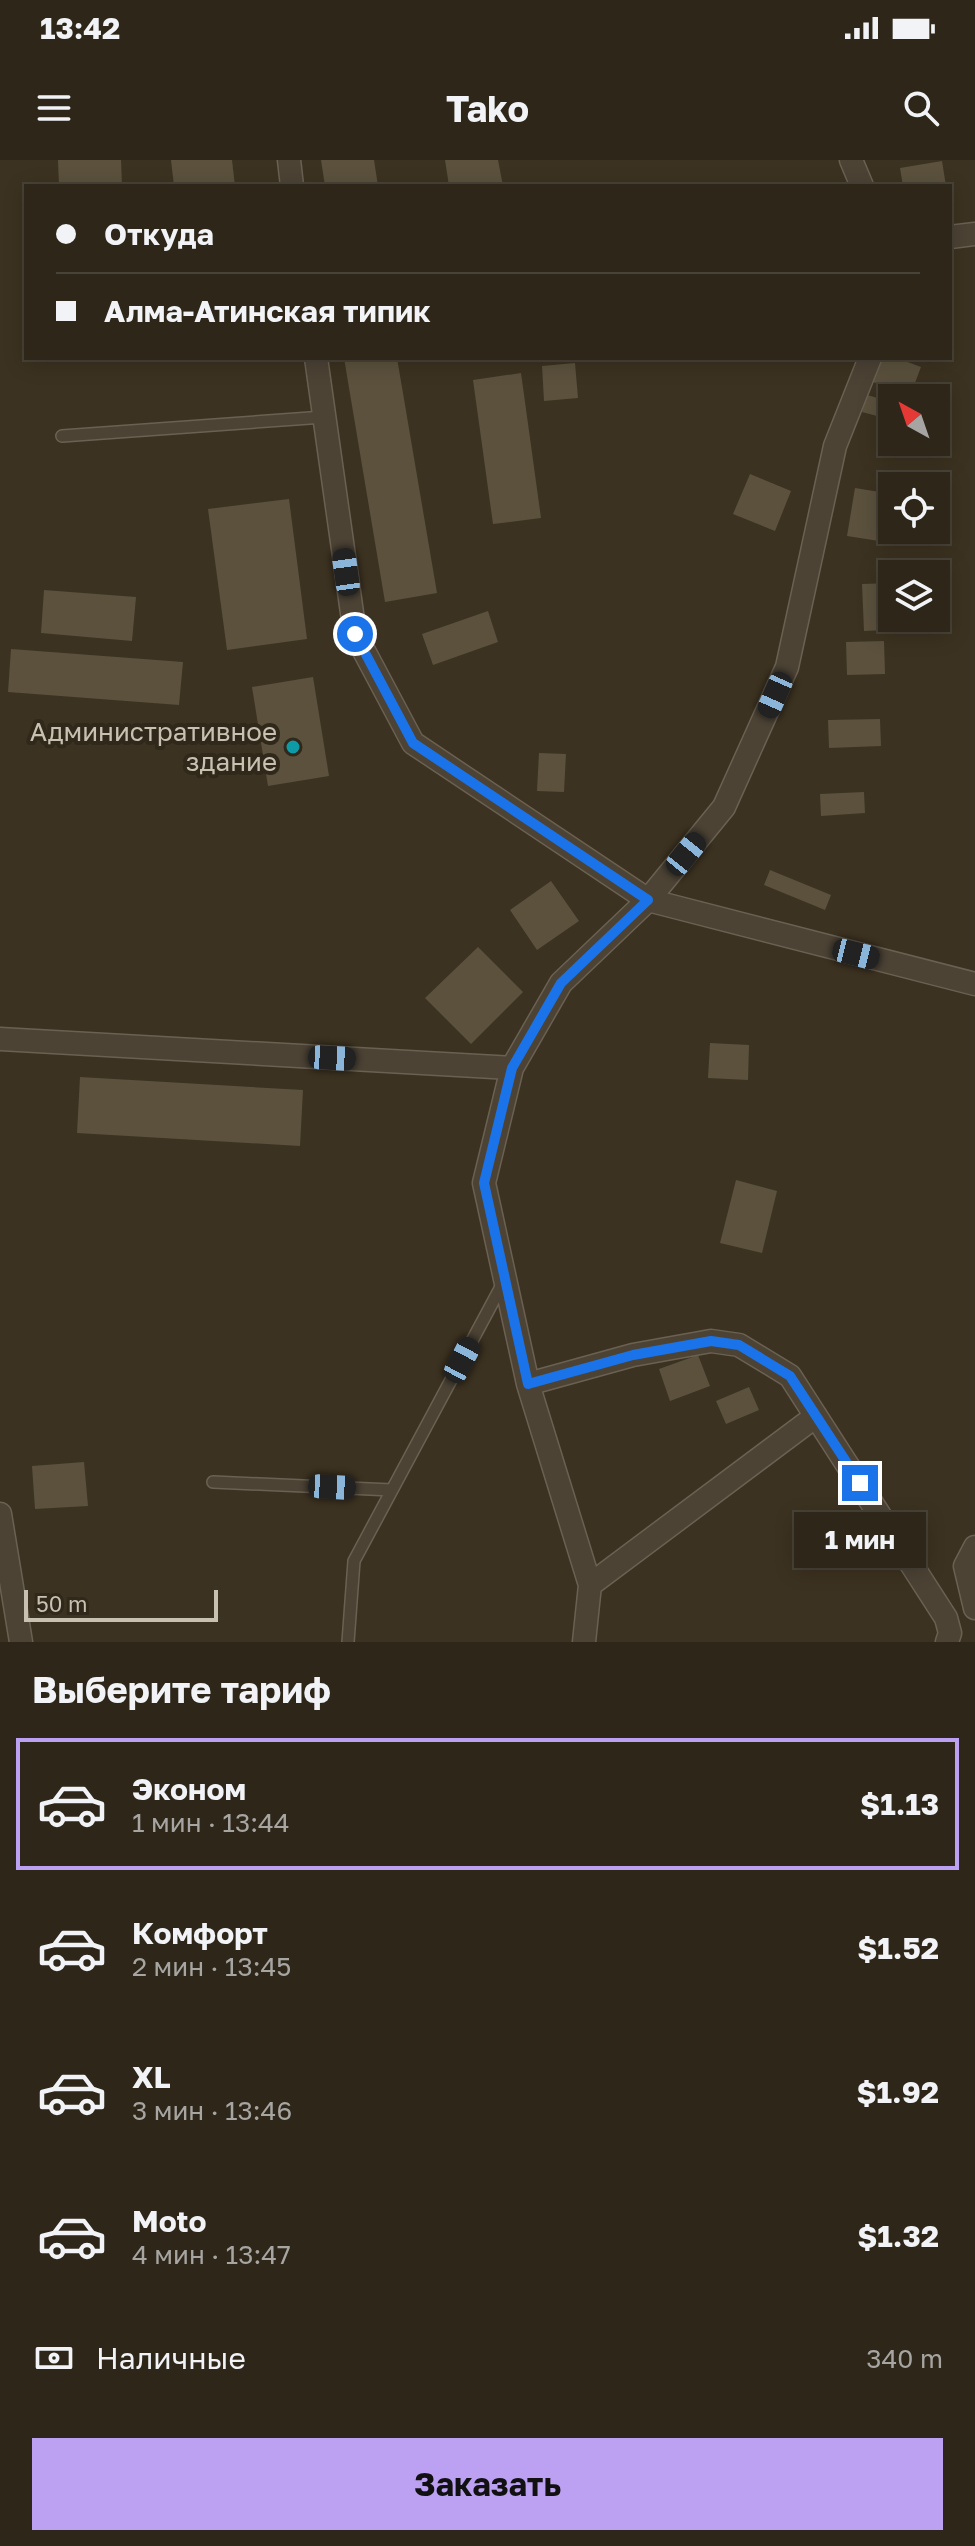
<!DOCTYPE html>
<html lang="ru">
<meta charset="utf-8">
<style>
body{margin:0;font-family:"Golos Text",sans-serif;background:#352e22;color:#f1f3f6;height:100vh;display:flex;flex-direction:column;font-size:30px;white-space:nowrap}
*{box-sizing:border-box;margin:0}
p{font-size:26px;color:#a7a5a2}
.icon{flex:none;width:44px;height:44px;fill:none;stroke:currentColor;stroke-width:2;stroke-linecap:round;stroke-linejoin:round}
.map{position:relative;height:1482px;overflow:hidden}
.details{display:flex;flex-direction:column;background:#2d2619;flex:1}
.details>*{flex:none}
.hud{position:absolute;left:24px;top:24px;width:928px;height:176px;border-radius:0px;box-shadow:0 4px 20px #0003,0 0 0 2px #484338;display:grid;align-content:center;height:176px;padding:0 32px;background:#2d2619}
.needle{width:52px;rotate:320deg}
.tools{position:absolute;left:878px;top:224px;display:grid;gap:16px}
.tools a{display:grid;place-items:center;width:72px;height:72px;border-radius:0px;background:#2d2619;box-shadow:0 4px 20px #0003,0 0 0 2px #484338;font-size:40px}
.scale{position:absolute;left:24px;bottom:20px;width:194px;box-sizing:border-box;padding-left:8px;border:4px solid #c8c0b0;border-top:0;font-size:22px;line-height:28px;white-space:nowrap;color:#c8c0b0;-webkit-text-stroke:6px #30281a;paint-order:stroke}
.end{position:absolute;width:36px;height:36px;margin:-18px;border:10px solid #1a73e8;background:#fff;box-shadow:0 0 0 4px #fff}
.from{border-radius:50%}
.bubble{position:absolute;height:56px;border-radius:0px;background:#2d2619;box-shadow:0 4px 20px #0003,0 0 0 2px #484338;font-size:26px;font-weight:700;line-height:56px;text-align:center}
.car{position:absolute;width:24px;height:48px;margin:-24px -12px;border-radius:10px;box-shadow:0 0 6px 2px #0007;background:linear-gradient(#222 24%,#8ab4d8 0 40%,#222 0 76%,#8ab4d8 0 86%,#222 0)}
.hud b{display:flex;align-items:center;gap:28px;height:76px;font-size:30px}
.hud b+b{border-top:2px solid #484338}
.hud i{width:20px;height:20px;background:#f1f3f6}
ul{padding:0;list-style:none}
li{display:flex;align-items:center;gap:24px;height:132px;margin:0 16px 12px;padding:0 16px;border:4px solid transparent;border-radius:0px}
li div{flex:1}
li b{display:block;font-size:30px}
li em{font-style:normal;font-weight:700}
li.selected{border-color:#bca0f2}
li>.icon{width:72px;height:72px;stroke-width:1.5}
h2{padding:0 32px;font-size:36px;line-height:96px}
.pay{display:flex;align-items:center;gap:20px;height:88px;padding:0 32px;font-size:30px}
.pay p{margin-inline-start:auto}
.primary-button{display:flex;gap:16px;margin-top:auto;padding:16px 32px}
.primary-button a{flex:1;height:92px;border-radius:0px;background:#bca0f2;color:#111;font-size:32px;font-weight:700;line-height:92px;text-align:center}
.status{display:flex;justify-content:space-between;align-items:center;height:56px;padding:0 40px;background:#2d2619;direction:ltr}
.status svg{height:22px;fill:currentColor}
header{display:flex;justify-content:space-between;align-items:center;height:104px;padding:0 32px;background:#2d2619;font-size:36px;font-weight:700}
.map>svg:first-child{display:block}
</style>
<div class="status"><b>13:42</b><svg viewBox="0 0 49 12"><path d="M0 12V9h3v3zM5 12V6h3v6zM10 12V3h3v9zM15 12V0h3v12zM26 1h20v11H26zM47 4h2v5h-2z"/></svg></div>
<header><svg class="icon" aria-label="menu" viewBox="0 0 24 24"><path d="M4 6h16M4 12h16M4 18h16"/></svg>Tako<svg class="icon" aria-label="search" viewBox="0 0 24 24"><circle cx="10" cy="10" r="6"/><path d="M15 15l6 6"/></svg></header>
<div class="map">
<svg width="975" height="1482" viewBox="0 0 975 1482">
<rect width="100%" height="100%" fill="#3c3221"/>
<path fill="#5b513d" d="M 58,0 L 121,0 L 122,26 L 59,26 Z
M 171,0 L 232,0 L 235,26 L 174,26 Z
M 321,0 L 374,0 L 378,26 L 325,26 Z
M 445,0 L 498,0 L 503,26 L 449,26 Z
M 942,1 L 946,26 L 903,26 L 900,8 Z
M 344,198 L 397,198 L 437,433 L 385,442 Z
M 882,198 L 897,198 L 921,207 L 910,236 L 873,222 Z
M 575,203 L 578,238 L 544,241 L 542,206 Z
M 521,213 L 541,358 L 493,364 L 473,220 Z
M 867,235 L 892,242 L 892,260 L 862,252 Z
M 750,314 L 791,331 L 775,371 L 733,354 Z
M 855,328 L 886,333 L 879,381 L 847,376 Z
M 289,339 L 307,479 L 227,490 L 208,349 Z
M 892,423 L 892,458 L 905,458 L 905,469 L 864,471 L 862,424 Z
M 44,430 L 136,437 L 132,481 L 41,473 Z
M 488,451 L 498,482 L 433,505 L 422,474 Z
M 884,481 L 885,514 L 847,515 L 846,482 Z
M 11,489 L 183,502 L 179,545 L 8,532 Z
M 313,517 L 329,616 L 268,626 L 252,527 Z
M 880,559 L 881,586 L 829,588 L 828,560 Z
M 539,593 L 566,594 L 564,632 L 537,631 Z
M 864,632 L 865,653 L 821,656 L 820,634 Z
M 770,710 L 831,735 L 825,750 L 764,725 Z
M 551,721 L 579,761 L 537,790 L 510,750 Z
M 478,787 L 523,832 L 471,884 L 425,838 Z
M 710,883 L 749,885 L 748,920 L 708,918 Z
M 80,917 L 303,930 L 300,986 L 77,973 Z
M 736,1020 L 777,1031 L 762,1093 L 720,1083 Z
M 698,1195 L 710,1226 L 670,1241 L 659,1209 Z
M 749,1227 L 759,1250 L 726,1264 L 716,1241 Z
M 84,1302 L 88,1346 L 35,1349 L 32,1306 Z"/>
<g fill="none" stroke-linecap="round" stroke-linejoin="round">
<g stroke="#6a6153" stroke-width="14">
<path id="lane" d="M 62,276 L 324,257
M 213,1322 L 392,1330
M 348,1482 L 354,1401 L 503,1123"/>
</g>
<g stroke="#6a6153" stroke-width="25">
<path id="street" d="M 289,0 L 292,26
M 851,0 L 862,26
M 950,77 L 975,74
M 316,198 L 355,474 L 413,583 L 648,740 L 975,824
M 0,879 L 512,908
M 528,1224 L 633,1195 L 711,1181 L 739,1185 L 790,1216 L 946,1458 L 950,1473 L 947,1482
M 0,1354 L 21,1482
M 975,1387 L 965,1406 L 975,1448
M 590,1425 L 816,1256
M 584,1482 L 590,1425 L 528,1224 L 484,1023 L 512,908 L 561,823 L 648,740 L 724,647 L 787,507 L 835,286 L 870,198"/>
</g>
<use href="#lane" stroke="#4c4335" stroke-width="11"/>
<use href="#street" stroke="#4c4335" stroke-width="22"/>
</g>
<g fill="none" stroke-linecap="round" stroke-linejoin="round">
<path stroke="#1a73e8" stroke-width="10" d="M 355,474 L 413,583 L 648,740 L 561,823 L 512,908 L 484,1023 L 528,1224 L 633,1195 L 711,1181 L 739,1185 L 790,1216 L 860,1323"/>
</g>
<circle fill="#0f9aa8" stroke="#30281a" stroke-width="3" cx="293" cy="587" r="8"/>
<g text-anchor="middle" stroke-width="8" stroke-linejoin="round" paint-order="stroke">
<g font-size="26" fill="#c8c0b0" stroke="#30281a" text-anchor="end">
<text x="277" y="581">Административное<tspan x="277" dy="30">здание</tspan></text>
</g>
</g>
</svg>
<div class="tools">
<a><svg class="needle" viewBox="-14 -14 28 28"><path d="M0-13l5 13h-10z" fill="#e53935"/><path d="M0 13l5-13h-10z" fill="#a7a5a2"/></svg></a>
<a><svg class="icon" aria-label="locate" viewBox="0 0 24 24"><circle cx="12" cy="12" r="6"/><path d="M12 2v4M12 18v4M2 12h4M18 12h4"/></svg></a>
<a><svg class="icon" aria-label="layers" viewBox="0 0 24 24"><path d="M12 4l9 5-9 5-9-5zM3 14l9 5 9-5"/></svg></a>
</div>
<div class="scale">50 m</div>
<i class="end from" style="left:355px;top:474px"></i>
<i class="end" style="left:860px;top:1323px"></i>
<div class="bubble" style="left:794px;top:1352px;width:132px">1 мин</div>
<i class="car" style="left:346px;top:412px;rotate:352deg"></i>
<i class="car" style="left:775px;top:535px;rotate:204deg"></i>
<i class="car" style="left:686px;top:694px;rotate:39deg"></i>
<i class="car" style="left:856px;top:794px;rotate:104deg"></i>
<i class="car" style="left:332px;top:898px;rotate:93deg"></i>
<i class="car" style="left:462px;top:1200px;rotate:28deg"></i>
<i class="car" style="left:332px;top:1327px;rotate:93deg"></i>
<div class="hud">
<b><i class="from"></i>Откуда</b>
<b><i></i>Алма-Атинская типик</b>
</div>
</div>
<section class="details">
<h2>Выберите тариф</h2>
<ul>
<li class="selected"><svg class="icon" aria-label="car" viewBox="0 0 24 24"><path d="M5 17H2v-5l4-1 3-4h7l3 4 3 1v5h-3M9 17h6M6 11h13"/><circle cx="7" cy="17" r="2"/><circle cx="17" cy="17" r="2"/></svg><div><b>Эконом</b><p>1 мин · 13:44</p></div><em>$1.13</em></li>
<li><svg class="icon" aria-label="car" viewBox="0 0 24 24"><path d="M5 17H2v-5l4-1 3-4h7l3 4 3 1v5h-3M9 17h6M6 11h13"/><circle cx="7" cy="17" r="2"/><circle cx="17" cy="17" r="2"/></svg><div><b>Комфорт</b><p>2 мин · 13:45</p></div><em>$1.52</em></li>
<li><svg class="icon" aria-label="car" viewBox="0 0 24 24"><path d="M5 17H2v-5l4-1 3-4h7l3 4 3 1v5h-3M9 17h6M6 11h13"/><circle cx="7" cy="17" r="2"/><circle cx="17" cy="17" r="2"/></svg><div><b>XL</b><p>3 мин · 13:46</p></div><em>$1.92</em></li>
<li><svg class="icon" aria-label="car" viewBox="0 0 24 24"><path d="M5 17H2v-5l4-1 3-4h7l3 4 3 1v5h-3M9 17h6M6 11h13"/><circle cx="7" cy="17" r="2"/><circle cx="17" cy="17" r="2"/></svg><div><b>Moto</b><p>4 мин · 13:47</p></div><em>$1.32</em></li>
</ul>
<div class="pay"><svg class="icon" aria-label="cash" viewBox="0 0 24 24"><path d="M3 7h18v10H3z"/><circle cx="12" cy="12" r="2"/></svg>Наличные<p>340 m</p></div>
<div class="primary-button"><a>Заказать</a></div>
</section>
